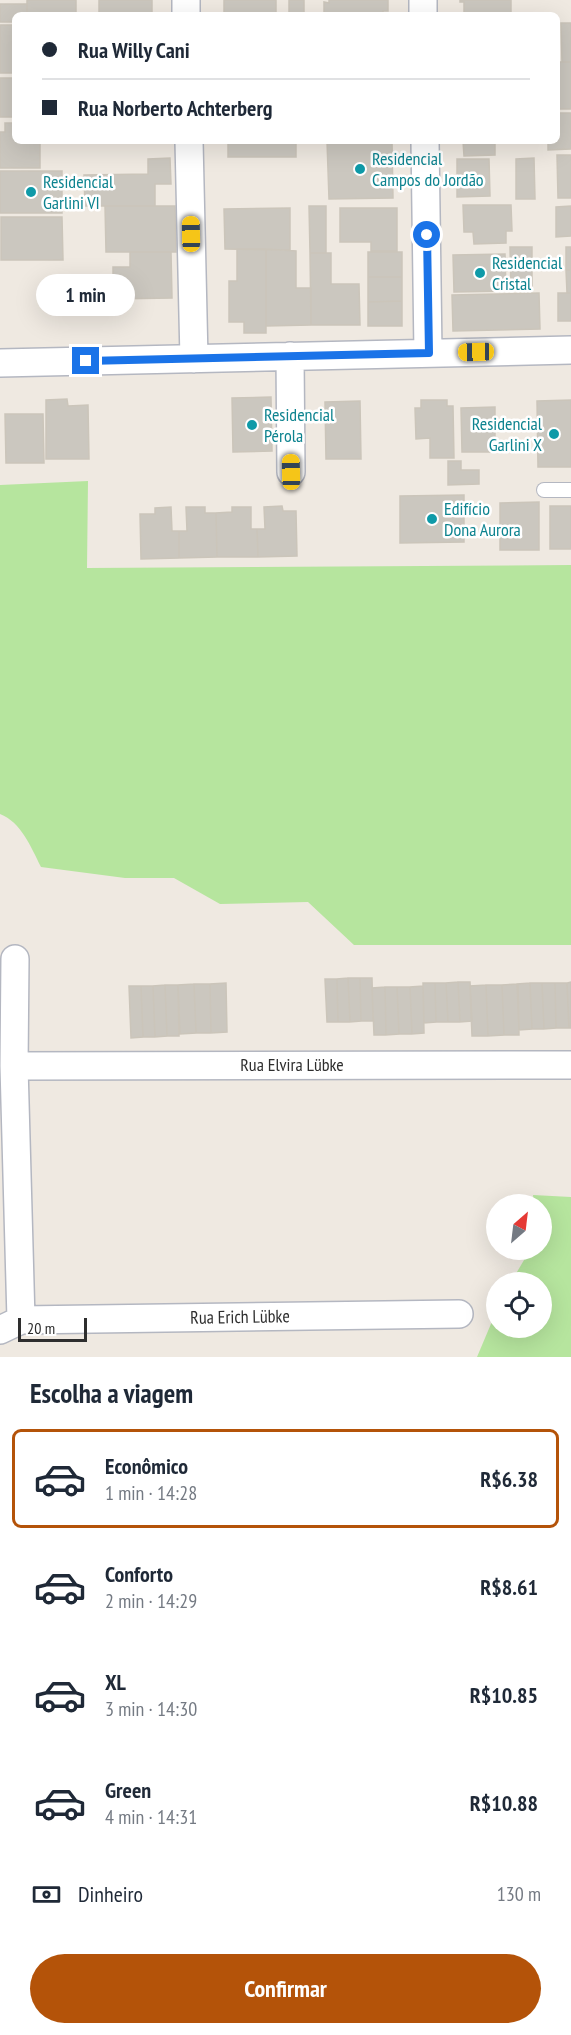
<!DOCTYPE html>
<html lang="pt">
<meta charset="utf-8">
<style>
body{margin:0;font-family:"PT Sans Narrow",sans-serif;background:#f6f6f7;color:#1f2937;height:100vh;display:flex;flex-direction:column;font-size:22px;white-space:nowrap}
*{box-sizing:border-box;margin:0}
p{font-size:20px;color:#747a83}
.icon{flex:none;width:33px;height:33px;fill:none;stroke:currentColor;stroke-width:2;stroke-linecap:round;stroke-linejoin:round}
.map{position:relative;height:1357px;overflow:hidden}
.panel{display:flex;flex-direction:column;background:#fff;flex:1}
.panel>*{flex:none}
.guide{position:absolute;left:12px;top:12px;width:548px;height:132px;border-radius:9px;box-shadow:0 6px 24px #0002;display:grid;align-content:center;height:132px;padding:0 30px;background:#fff}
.needle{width:39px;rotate:28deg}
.controls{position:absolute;left:486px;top:1194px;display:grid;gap:12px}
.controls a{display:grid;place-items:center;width:66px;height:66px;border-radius:50%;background:#fff;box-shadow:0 6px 24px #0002;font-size:30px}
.scale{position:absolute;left:18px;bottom:15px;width:69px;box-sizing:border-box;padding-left:6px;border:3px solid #2e2e2e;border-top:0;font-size:16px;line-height:21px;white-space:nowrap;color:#2e2e2e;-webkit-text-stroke:4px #fff;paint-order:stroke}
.end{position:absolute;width:27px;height:27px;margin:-14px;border:8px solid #1a73e8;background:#fff;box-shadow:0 0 0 3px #fff}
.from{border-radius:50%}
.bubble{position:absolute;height:42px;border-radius:21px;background:#fff;box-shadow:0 6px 24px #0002;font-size:20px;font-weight:700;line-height:42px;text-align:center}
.car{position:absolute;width:18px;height:36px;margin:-18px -9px;border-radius:8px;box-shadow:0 0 4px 2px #0007;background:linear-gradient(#f5c518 24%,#345 0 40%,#f5c518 0 76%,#345 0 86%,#f5c518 0)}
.guide b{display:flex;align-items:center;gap:21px;height:57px;font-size:22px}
.guide b+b{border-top:2px solid #e0e1e3}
.guide i{width:15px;height:15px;background:#1f2937}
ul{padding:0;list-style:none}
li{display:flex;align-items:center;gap:18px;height:99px;margin:0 12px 9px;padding:0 18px;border:3px solid transparent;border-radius:9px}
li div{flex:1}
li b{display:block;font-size:22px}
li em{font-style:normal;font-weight:700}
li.current{border-color:#b45309}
li>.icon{width:54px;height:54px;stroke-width:1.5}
h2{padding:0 30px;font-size:27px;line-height:72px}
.pay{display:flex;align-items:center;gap:15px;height:66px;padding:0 30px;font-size:22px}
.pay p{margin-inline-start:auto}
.primary-button{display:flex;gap:12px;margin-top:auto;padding:12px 30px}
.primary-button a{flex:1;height:69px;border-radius:36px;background:#b45309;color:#fff;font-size:24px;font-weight:700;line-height:69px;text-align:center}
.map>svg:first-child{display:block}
</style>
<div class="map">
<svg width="571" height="1357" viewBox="0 0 571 1357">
<rect width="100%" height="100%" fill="#efe9e1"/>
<path fill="#b6e59e" d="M 88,481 L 87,568 L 571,565 L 571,945 L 354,945 L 308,902 L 220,904 L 174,878 L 125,878 L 41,867 C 31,847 21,822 0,814 L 0,485 Z
M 533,1195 L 571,1197 L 571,1357 L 477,1357 L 496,1312 L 496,1328 L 542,1328 L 542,1282 L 511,1282 L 530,1250 L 542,1250 L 542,1204 L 534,1204 Z"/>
<path fill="#cbc7bf" stroke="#cbc5ba" stroke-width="1.5" d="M 27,0 L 76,0 L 76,15 L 27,15 Z
M 99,0 L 152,0 L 152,15 L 99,15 Z
M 224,0 L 276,0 L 276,15 L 224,15 Z
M 289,0 L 304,0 L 304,15 L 289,15 Z
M 329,0 L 388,0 L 388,11 L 383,11 L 383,15 L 324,15 L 324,2 L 329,3 Z
M 460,0 L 511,0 L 511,15 L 464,15 L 464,2 L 460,2 Z
M 0,4 L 27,4 L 27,15 L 15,15 L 15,22 L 0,22 Z
M 561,23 L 571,23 L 571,62 L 562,62 Z
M 0,25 L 15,25 L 15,73 L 0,73 Z
M 556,62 L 571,62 L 571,109 L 556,109 Z
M 0,78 L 15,78 L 15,117 L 0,117 Z
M 556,113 L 571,113 L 571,149 L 548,150 L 548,141 L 556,141 Z
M 5,123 L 15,123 L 15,141 L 40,141 L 40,168 L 0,168 L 0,132 L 5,132 Z
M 228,141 L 296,141 L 296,157 L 228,157 Z
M 327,141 L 392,141 L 393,198 L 329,199 Z
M 463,141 L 495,141 L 495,155 L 464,156 Z
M 557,155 L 571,155 L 571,198 L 558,198 Z
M 170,158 L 171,184 L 155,184 L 155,206 L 85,206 L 84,175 L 148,174 L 148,159 Z
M 534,158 L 535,199 L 516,199 L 516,159 Z
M 457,159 L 489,159 L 490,196 L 457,197 Z
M 0,171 L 62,171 L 62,213 L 0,213 Z
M 463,205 L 511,205 L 512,231 L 506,231 L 506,243 L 474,244 L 473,232 L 464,232 Z
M 105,206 L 175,206 L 176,252 L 106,252 Z
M 309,206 L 326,206 L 326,253 L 310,253 Z
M 571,206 L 571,236 L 556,237 L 556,207 Z
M 290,208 L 290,250 L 225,249 L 224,209 Z
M 340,208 L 397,208 L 397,251 L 371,251 L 371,242 L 340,242 Z
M 1,217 L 62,217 L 63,260 L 1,260 Z
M 510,247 L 532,247 L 532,290 L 511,290 Z
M 566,247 L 571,247 L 571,270 L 566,270 Z
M 237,249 L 266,249 L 266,333 L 244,333 L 244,322 L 229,322 L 229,281 L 237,281 Z
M 266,249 L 296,251 L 296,288 L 311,288 L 311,325 L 266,326 Z
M 130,252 L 171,252 L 172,298 L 113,299 L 113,267 L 130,267 Z
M 368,252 L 402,252 L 402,277 L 368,277 Z
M 310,253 L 331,253 L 331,284 L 359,284 L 360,325 L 311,325 Z
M 505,254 L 506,291 L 454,292 L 453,255 Z
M 566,270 L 571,270 L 571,293 L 567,293 Z
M 368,277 L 402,277 L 402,301 L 368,302 Z
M 539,293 L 540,329 L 453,331 L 452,295 Z
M 558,293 L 571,293 L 571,321 L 558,321 Z
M 402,301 L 402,326 L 368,326 L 368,302 Z
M 271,397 L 272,451 L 233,452 L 232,398 Z
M 67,399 L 68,406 L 88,405 L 89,459 L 46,459 L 46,400 Z
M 421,400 L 447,400 L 447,406 L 453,406 L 454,458 L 430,458 L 430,438 L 416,439 L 415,408 L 421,408 Z
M 571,400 L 571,467 L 538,467 L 537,401 Z
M 360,401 L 361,459 L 326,459 L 325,402 Z
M 495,407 L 495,452 L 462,452 L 461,408 Z
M 5,414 L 43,414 L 44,463 L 6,463 Z
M 448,461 L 461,461 L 461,470 L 479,470 L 479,484 L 448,485 Z
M 464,495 L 464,542 L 400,543 L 400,496 Z
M 539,502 L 539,550 L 500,550 L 500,503 Z
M 282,506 L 283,511 L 296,511 L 297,556 L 258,557 L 257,529 L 265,529 L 264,507 Z
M 550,506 L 571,506 L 571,549 L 550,549 Z
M 171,507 L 172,531 L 179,531 L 179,558 L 141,559 L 140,514 L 155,514 L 155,508 Z
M 186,507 L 205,507 L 205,513 L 216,513 L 217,557 L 179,558 L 179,531 L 187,531 Z
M 232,507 L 251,507 L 251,529 L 257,529 L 258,557 L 217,557 L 216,513 L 232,512 Z
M 348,978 L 360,978 L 361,1021 L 350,1022 Z
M 348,978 L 350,1022 L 338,1022 L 337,979 Z
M 360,978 L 372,978 L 373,1021 L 361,1021 Z
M 325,979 L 337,979 L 338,1022 L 327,1022 Z
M 458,982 L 470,982 L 472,1021 L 460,1022 Z
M 458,982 L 460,1022 L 448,1022 L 446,983 Z
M 571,982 L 571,1028 L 569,1028 L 567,983 Z
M 226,983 L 227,1032 L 211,1033 L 210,984 Z
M 423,983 L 435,983 L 436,1022 L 424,1023 Z
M 435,983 L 446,983 L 448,1022 L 436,1022 Z
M 530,983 L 542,983 L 544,1029 L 532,1029 Z
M 530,983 L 532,1029 L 519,1030 L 517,984 Z
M 542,983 L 555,983 L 556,1028 L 544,1029 Z
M 555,983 L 567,983 L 569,1028 L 556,1028 Z
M 194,984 L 210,984 L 211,1033 L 196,1033 Z
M 194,984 L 196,1033 L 180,1034 L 178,985 Z
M 518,984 L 519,1035 L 504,1035 L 502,985 Z
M 165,985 L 178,985 L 179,1036 L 167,1036 Z
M 165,985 L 167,1036 L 155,1037 L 153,986 Z
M 486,985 L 502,985 L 504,1035 L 488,1036 Z
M 486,985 L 488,1036 L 472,1036 L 470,986 Z
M 129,986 L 141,986 L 143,1037 L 131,1038 Z
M 141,986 L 153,986 L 155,1037 L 143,1037 Z
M 423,986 L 424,1033 L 412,1034 L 410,987 Z
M 385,987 L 397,987 L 399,1034 L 386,1035 Z
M 385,987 L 386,1035 L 374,1035 L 372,988 Z
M 397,987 L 410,987 L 412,1034 L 399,1034 Z"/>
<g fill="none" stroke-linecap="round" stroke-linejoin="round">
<g stroke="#b4b7c1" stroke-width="16">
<path id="lane" d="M 544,490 L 571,490"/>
</g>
<g stroke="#b4b7c1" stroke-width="30">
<path id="street" d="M 186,0 L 186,15
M 423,0 L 423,15
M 189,141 L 194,359
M 425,141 L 428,353
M 290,356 L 291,472
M 0,363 L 571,350
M 15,959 L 14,1066 L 21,1320
M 14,1066 L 571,1065
M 0,1330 L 21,1320 L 459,1314"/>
</g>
<use href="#lane" stroke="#fff" stroke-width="14"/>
<use href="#street" stroke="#fff" stroke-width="27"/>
</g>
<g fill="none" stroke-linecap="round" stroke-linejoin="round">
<path stroke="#1a73e8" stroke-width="8" d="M 86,361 L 429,353 L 427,235"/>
</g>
<g fill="#0f9aa8" stroke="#fff" stroke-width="2">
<circle cx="360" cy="169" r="6"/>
<circle cx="31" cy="192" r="6"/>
<circle cx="480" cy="273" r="6"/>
<circle cx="252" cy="425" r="6"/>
<circle cx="554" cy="434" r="6"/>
<circle cx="432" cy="519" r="6"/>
</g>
<g text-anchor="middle" stroke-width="5" stroke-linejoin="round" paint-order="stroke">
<g font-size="18" fill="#0d838f" stroke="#fff" text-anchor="start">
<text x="372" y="165">Residencial<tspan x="372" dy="21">Campos do Jordão</tspan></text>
<text x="43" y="188">Residencial<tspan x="43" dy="21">Garlini VI</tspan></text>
<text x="492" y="269">Residencial<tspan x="492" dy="21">Cristal</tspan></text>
<text x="264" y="421">Residencial<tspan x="264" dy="21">Pérola</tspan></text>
<text x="542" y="430" text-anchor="end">Residencial<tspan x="542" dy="21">Garlini X</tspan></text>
<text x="444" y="515">Edifício<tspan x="444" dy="21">Dona Aurora</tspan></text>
</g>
<g font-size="18" fill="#2e2e2e" stroke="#fff">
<text x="292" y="1071">Rua Elvira Lübke</text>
<text transform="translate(240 1317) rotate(-1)" y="6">Rua Erich Lübke</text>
</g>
</g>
</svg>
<div class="controls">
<a><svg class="needle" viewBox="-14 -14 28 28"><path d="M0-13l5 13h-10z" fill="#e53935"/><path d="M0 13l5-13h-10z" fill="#747a83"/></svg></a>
<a><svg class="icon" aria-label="locate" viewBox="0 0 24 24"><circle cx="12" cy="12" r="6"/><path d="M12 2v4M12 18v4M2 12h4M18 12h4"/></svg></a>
</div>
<div class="scale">20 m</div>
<i class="end from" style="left:427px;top:235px"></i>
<i class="end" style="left:86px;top:361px"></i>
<div class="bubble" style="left:36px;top:274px;width:99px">1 min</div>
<i class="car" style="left:191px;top:234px;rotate:359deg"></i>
<i class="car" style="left:476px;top:352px;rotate:269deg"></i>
<i class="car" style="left:291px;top:472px;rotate:359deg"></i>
<div class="guide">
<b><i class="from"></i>Rua Willy Cani</b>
<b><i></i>Rua Norberto Achterberg</b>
</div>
</div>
<section class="panel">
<h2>Escolha a viagem</h2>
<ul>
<li class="current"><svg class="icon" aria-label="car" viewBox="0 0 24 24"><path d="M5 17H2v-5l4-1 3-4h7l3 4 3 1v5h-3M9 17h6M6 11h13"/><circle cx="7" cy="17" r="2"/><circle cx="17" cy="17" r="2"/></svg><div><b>Econômico</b><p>1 min · 14:28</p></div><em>R$6.38</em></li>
<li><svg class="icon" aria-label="car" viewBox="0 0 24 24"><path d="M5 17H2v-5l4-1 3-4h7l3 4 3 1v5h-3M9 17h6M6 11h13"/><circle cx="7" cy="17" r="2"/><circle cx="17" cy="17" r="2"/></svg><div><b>Conforto</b><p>2 min · 14:29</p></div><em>R$8.61</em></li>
<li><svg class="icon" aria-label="car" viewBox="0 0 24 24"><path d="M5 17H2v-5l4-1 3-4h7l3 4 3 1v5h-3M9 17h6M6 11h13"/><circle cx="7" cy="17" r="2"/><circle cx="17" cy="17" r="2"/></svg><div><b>XL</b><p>3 min · 14:30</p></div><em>R$10.85</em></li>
<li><svg class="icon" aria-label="car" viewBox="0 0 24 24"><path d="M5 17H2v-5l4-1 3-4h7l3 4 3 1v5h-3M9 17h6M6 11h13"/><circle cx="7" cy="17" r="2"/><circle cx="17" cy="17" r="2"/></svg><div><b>Green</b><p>4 min · 14:31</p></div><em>R$10.88</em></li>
</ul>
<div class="pay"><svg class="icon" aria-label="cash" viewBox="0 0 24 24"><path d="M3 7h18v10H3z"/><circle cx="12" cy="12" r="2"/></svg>Dinheiro<p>130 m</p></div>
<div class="primary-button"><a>Confirmar</a></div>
</section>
